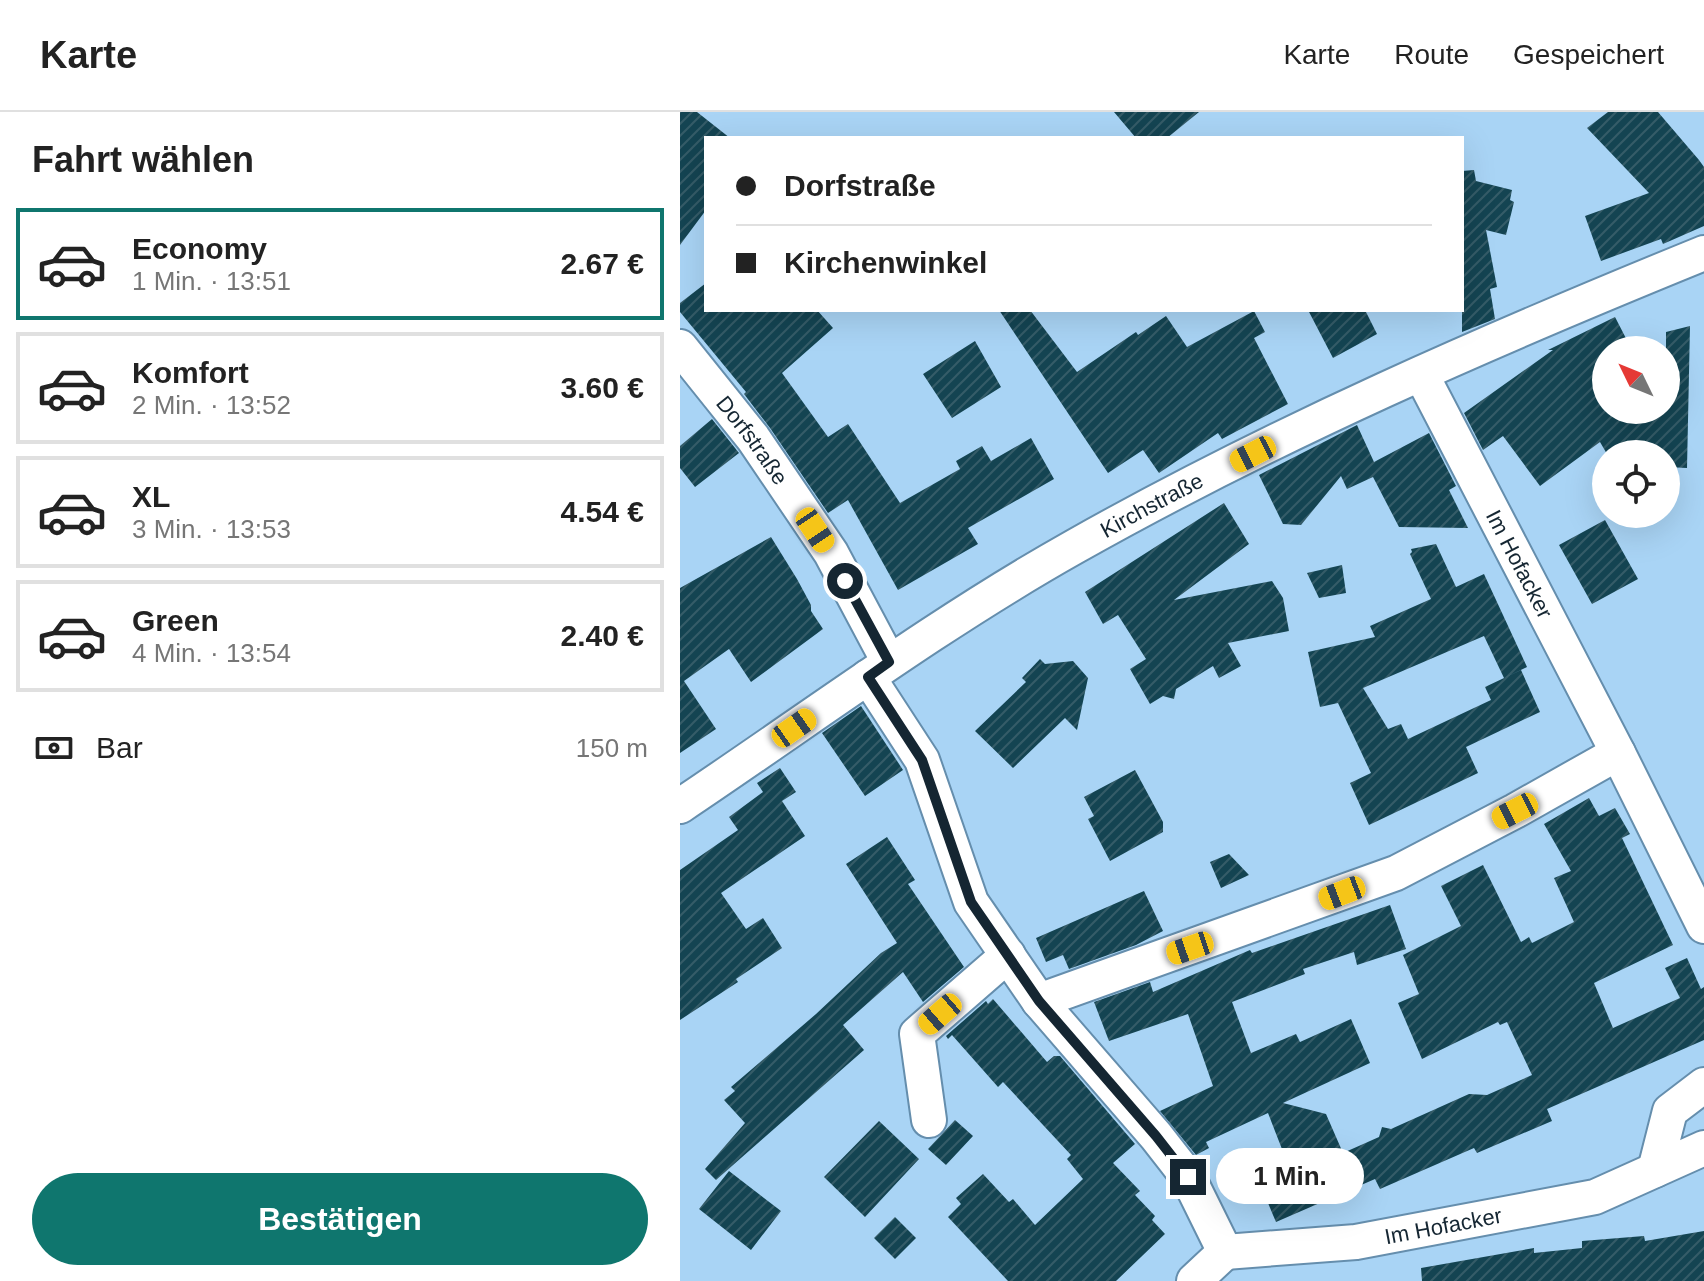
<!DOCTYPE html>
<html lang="de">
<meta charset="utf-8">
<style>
body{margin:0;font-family:Helvetica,sans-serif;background:#f2f2f2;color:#222;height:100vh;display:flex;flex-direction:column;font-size:30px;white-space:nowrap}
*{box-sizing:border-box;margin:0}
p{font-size:26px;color:#767676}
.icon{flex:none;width:44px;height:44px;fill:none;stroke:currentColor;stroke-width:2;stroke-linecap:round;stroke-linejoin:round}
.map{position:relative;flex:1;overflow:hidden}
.panel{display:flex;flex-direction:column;background:#fff;width:680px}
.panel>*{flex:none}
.hud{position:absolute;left:24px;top:24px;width:760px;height:176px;border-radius:0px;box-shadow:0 8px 32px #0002;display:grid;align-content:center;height:176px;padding:0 32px;background:#fff}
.needle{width:52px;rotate:313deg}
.tools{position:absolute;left:912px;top:224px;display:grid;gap:16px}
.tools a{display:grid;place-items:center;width:88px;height:88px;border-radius:50%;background:#fff;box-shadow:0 8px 32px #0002;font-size:40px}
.end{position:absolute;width:36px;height:36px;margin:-18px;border:10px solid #152632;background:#fff;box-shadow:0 0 0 4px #fff}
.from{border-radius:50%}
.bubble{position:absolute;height:56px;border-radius:28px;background:#fff;box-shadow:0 8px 32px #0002;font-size:26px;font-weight:700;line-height:56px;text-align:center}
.car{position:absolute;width:24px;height:48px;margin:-24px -12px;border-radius:10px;box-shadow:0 0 6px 2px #0007;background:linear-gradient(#f5c518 24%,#345 0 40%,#f5c518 0 76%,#345 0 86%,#f5c518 0)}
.hud b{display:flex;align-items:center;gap:28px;height:76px;font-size:30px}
.hud b+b{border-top:2px solid #e0e0e0}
.hud i{width:20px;height:20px;background:#222}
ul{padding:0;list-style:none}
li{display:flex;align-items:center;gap:24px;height:112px;margin:0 16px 12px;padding:0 16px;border:4px solid #e0e0e0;border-radius:0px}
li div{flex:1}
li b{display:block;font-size:30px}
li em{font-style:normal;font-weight:700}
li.active{border-color:#0f766e}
li>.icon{width:72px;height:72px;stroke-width:1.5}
h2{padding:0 32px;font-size:36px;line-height:96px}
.pay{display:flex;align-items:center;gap:20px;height:88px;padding:0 32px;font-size:30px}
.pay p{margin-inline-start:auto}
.cta{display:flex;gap:16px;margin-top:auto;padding:16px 32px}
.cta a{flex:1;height:92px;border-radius:48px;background:#0f766e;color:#fff;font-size:32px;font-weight:700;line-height:92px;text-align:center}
header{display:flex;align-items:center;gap:48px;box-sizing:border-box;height:112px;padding:0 40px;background:#fff;border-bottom:2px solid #e0e0e0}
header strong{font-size:38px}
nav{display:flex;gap:44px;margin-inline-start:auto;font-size:28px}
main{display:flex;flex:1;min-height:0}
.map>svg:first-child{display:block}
</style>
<header>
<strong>Karte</strong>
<nav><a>Karte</a><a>Route</a><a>Gespeichert</a></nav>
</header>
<main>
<section class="panel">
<h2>Fahrt wählen</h2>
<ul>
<li class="active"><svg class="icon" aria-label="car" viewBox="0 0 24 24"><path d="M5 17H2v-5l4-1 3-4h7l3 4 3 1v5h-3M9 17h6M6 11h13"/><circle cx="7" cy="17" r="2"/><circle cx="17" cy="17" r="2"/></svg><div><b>Economy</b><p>1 Min. · 13:51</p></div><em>2.67 €</em></li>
<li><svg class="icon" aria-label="car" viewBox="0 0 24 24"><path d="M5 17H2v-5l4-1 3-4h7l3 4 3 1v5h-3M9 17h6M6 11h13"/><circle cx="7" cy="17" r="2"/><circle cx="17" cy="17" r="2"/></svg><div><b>Komfort</b><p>2 Min. · 13:52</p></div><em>3.60 €</em></li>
<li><svg class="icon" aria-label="car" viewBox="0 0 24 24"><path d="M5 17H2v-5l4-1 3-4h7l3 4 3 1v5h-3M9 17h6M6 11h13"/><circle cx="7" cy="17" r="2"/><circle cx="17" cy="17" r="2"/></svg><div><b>XL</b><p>3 Min. · 13:53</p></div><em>4.54 €</em></li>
<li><svg class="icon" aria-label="car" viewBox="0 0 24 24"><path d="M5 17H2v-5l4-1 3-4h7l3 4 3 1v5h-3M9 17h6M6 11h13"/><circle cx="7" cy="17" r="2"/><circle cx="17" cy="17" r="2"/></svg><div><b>Green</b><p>4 Min. · 13:54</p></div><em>2.40 €</em></li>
</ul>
<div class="pay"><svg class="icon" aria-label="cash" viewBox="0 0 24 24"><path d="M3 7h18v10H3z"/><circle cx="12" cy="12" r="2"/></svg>Bar<p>150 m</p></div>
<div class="cta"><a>Bestätigen</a></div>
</section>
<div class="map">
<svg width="1024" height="1169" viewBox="0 0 1024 1169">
<defs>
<pattern id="building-hatch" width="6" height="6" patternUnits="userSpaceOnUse" patternTransform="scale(2)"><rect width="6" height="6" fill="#144452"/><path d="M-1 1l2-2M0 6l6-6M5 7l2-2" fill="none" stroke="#355c68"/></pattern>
</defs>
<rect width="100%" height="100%" fill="#a9d4f5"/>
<path fill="url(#building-hatch)" d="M 0,0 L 17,0 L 50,26 L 26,26 L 26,98 L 0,133 Z
M 434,0 L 519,0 L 487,26 L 456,26 Z
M 928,0 L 978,0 L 1019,48 L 1024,55 L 1024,114 L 983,132 L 981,127 L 921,149 L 905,104 L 969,81 L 907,16 Z
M 794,58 L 796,69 L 832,78 L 830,88 L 834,90 L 826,123 L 806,118 L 817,175 L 810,177 L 815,207 L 782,220 L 782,59 Z
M 26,171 L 26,198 L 137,198 L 153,216 L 102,261 L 148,325 L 168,312 L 220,391 L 280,357 L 276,349 L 302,334 L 311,349 L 351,326 L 374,367 L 288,416 L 298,432 L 218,478 L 168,388 L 148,401 L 90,316 L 64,282 L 66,280 L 0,200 L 0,191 Z
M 319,198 L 350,198 L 397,260 L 456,220 L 458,223 L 486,204 L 507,235 L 574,199 L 585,220 L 574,226 L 608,292 L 542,327 L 538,321 L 479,361 L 463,338 L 428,361 Z
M 628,198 L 685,198 L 697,222 L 653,246 Z
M 935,205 L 952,238 L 926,238 L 926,298 L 986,298 L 986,220 L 1010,214 L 1007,356 L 986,355 L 986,342 L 927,342 L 920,330 L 860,374 L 823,324 L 803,338 L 784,301 L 873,238 L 868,238 Z
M 295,229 L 321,275 L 272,306 L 243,262 Z
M 32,307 L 59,341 L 15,375 L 0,356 L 0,334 Z
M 677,313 L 694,350 L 749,321 L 776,374 L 769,378 L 788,416 L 719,415 L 693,365 L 667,377 L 661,364 L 621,413 L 603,412 L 579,363 Z
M 544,391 L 569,432 L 494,488 L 592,469 L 603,486 L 609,519 L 548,531 L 561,554 L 539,566 L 533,554 L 496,577 L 494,587 L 483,584 L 470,592 L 450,557 L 466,547 L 438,503 L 423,512 L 405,480 Z
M 925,408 L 958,467 L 912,492 L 879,433 Z
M 91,425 L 117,467 L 131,493 L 131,499 L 143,517 L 71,570 L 49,537 L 4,569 L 36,617 L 0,641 L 0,476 Z
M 756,432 L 776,475 L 804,462 L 847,555 L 824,566 L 804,524 L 683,576 L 708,617 L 721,612 L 728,627 L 811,588 L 805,575 L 841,558 L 860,600 L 786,635 L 798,661 L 689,713 L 670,671 L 691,661 L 658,591 L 640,595 L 628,540 L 695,525 L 690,514 L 751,487 L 730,442 L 732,440 L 731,437 Z
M 662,453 L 666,481 L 639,486 L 627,461 Z
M 360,547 L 365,552 L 393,549 L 408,566 L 397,618 L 385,606 L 333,656 L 295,619 L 346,570 L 342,566 Z
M 181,594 L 223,658 L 185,684 L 142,621 Z
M 100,656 L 116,680 L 102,689 L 125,724 L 41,781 L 66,817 L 83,806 L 102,836 L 56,867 L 58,870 L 0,908 L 0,758 L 58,718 L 49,705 L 83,680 L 77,671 Z
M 455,658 L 483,710 L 483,720 L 430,749 L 408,707 L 414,704 L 404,685 Z
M 909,686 L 919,704 L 935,696 L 950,722 L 942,726 L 993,833 L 914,871 L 933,916 L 1000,886 L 985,856 L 1007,846 L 1021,877 L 1024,875 L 1024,928 L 867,997 L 872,1009 L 797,1041 L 794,1036 L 700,1077 L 695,1067 L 596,1110 L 576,1063 L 607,1050 L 588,1001 L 526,1030 L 529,1036 L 516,1043 L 480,999 L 533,974 L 508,902 L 429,929 L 414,890 L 470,870 L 473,880 L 570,838 L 572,841 L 710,793 L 726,837 L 677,853 L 674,840 L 623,857 L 625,862 L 552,890 L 571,941 L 616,922 L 620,930 L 671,907 L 690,951 L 603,991 L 646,1002 L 663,1041 L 699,1025 L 702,1015 L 711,1017 L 789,982 L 807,983 L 852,963 L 827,910 L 820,913 L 818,910 L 742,947 L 718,891 L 739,882 L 723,843 L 781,814 L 761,774 L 803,753 L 841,830 L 849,825 L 852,831 L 894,810 L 874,766 L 891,759 L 864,712 Z
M 207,725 L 235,768 L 228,772 L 284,855 L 243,890 L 223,860 L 163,913 L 184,938 L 36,1068 L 25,1057 L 65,1011 L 44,988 L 55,979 L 51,975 L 136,902 L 201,841 L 217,831 L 166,752 Z
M 549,742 L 569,763 L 541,776 L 530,750 Z
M 464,779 L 483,819 L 456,833 L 389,857 L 383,843 L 366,850 L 356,826 Z
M 313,887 L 367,950 L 374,944 L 380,944 L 455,1032 L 433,1051 L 460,1079 L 455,1083 L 475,1104 L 472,1108 L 485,1122 L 436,1169 L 328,1169 L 268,1105 L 281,1092 L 276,1086 L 303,1062 L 329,1090 L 333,1087 L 355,1113 L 403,1067 L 387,1047 L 391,1043 L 323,970 L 318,975 L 272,923 L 268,927 L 266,924 L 306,889 L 308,892 Z
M 275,1008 L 293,1024 L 266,1053 L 248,1037 Z
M 199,1009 L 239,1047 L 185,1105 L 144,1065 Z
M 49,1059 L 101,1099 L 71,1138 L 19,1097 Z
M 215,1105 L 236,1126 L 215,1147 L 194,1126 Z
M 1024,1119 L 1024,1169 L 742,1169 L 741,1156 L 854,1136 L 854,1141 L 902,1136 L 902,1129 L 964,1124 L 965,1129 Z"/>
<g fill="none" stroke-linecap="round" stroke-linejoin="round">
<g stroke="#658ead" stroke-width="38">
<g id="minor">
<path id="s1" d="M 0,235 L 73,326 L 151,441 L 209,550"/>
<path id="s2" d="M 741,262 L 938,641 L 1024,814"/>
<path d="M 188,565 L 242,648 L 291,790 L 359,889 L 476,1024 L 508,1065 L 545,1140"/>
<path id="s3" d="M 0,694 C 130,607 257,512 394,435 C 596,321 810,228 1024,141"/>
<path d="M 359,889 L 716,761 L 835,699 L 938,641"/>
<path d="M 249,1008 L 237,922 L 328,843"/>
<path d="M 975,1058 L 990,999 L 1024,973"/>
<path id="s4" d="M 545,1140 L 676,1130 L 915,1085 L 1024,1036"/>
<path d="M 514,1169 L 545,1140"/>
</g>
</g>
<use href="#minor" stroke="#fff" stroke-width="34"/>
</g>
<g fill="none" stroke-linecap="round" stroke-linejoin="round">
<path stroke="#152632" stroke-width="10" d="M 165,469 L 209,550 L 188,565 L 242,648 L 291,790 L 359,889 L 476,1024 L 508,1065"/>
</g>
<g text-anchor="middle" stroke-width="8" stroke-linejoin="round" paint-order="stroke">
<g font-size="22" fill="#152632" stroke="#a9d4f5">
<text dy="8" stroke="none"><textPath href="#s1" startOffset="118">Dorfstraße</textPath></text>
<text dy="8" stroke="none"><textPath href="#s3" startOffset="560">Kirchstraße</textPath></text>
<text dy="8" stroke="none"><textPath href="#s2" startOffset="214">Im Hofacker</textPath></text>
<text dy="8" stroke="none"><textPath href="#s4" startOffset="220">Im Hofacker</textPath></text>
</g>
</g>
</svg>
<div class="tools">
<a><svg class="needle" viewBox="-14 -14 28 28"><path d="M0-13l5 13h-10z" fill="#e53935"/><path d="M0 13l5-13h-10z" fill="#767676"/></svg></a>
<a><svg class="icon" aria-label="locate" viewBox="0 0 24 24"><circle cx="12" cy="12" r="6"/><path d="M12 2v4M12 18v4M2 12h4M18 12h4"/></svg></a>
</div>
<i class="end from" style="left:165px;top:469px"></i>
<i class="end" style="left:508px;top:1065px"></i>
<div class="bubble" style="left:536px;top:1036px;width:148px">1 Min.</div>
<i class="car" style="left:573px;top:342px;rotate:243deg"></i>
<i class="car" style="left:135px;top:418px;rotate:146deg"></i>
<i class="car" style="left:114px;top:616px;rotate:55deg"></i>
<i class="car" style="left:835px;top:699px;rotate:243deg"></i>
<i class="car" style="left:662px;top:781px;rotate:249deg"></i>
<i class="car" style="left:510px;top:836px;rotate:251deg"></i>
<i class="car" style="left:260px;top:902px;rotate:229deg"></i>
<div class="hud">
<b><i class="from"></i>Dorfstraße</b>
<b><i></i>Kirchenwinkel</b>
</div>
</div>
</main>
